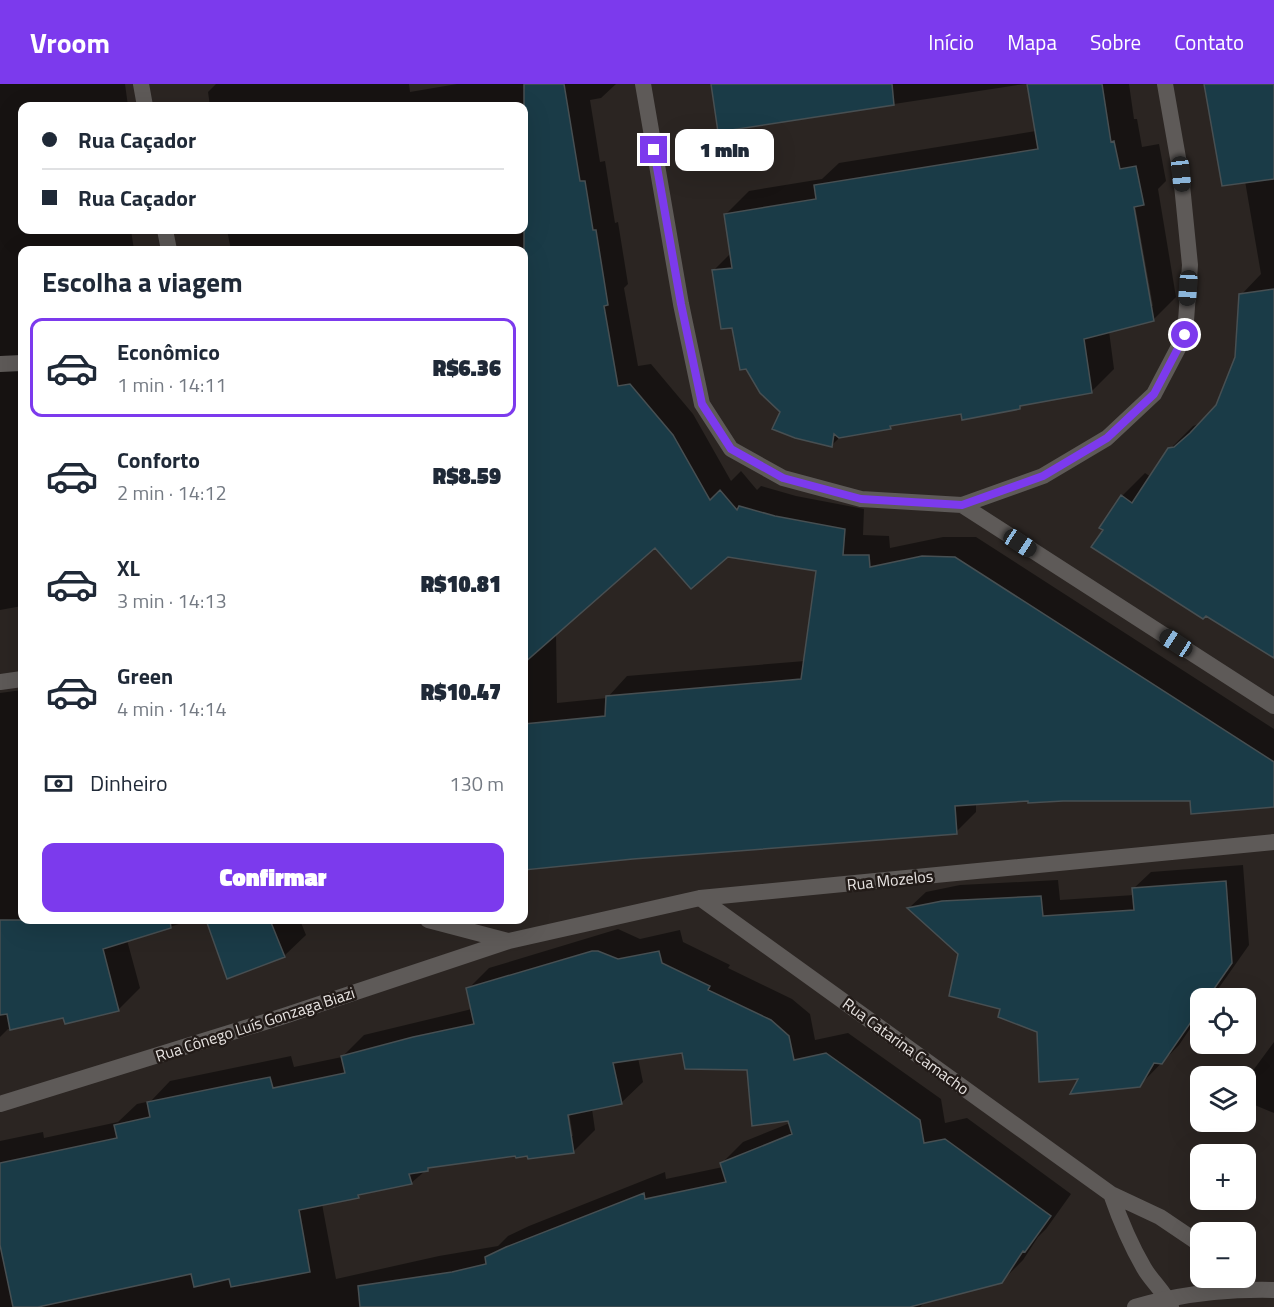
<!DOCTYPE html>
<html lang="pt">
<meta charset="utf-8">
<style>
body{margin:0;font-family:"Titillium Web",sans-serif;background:#f2f2f3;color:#1f2937;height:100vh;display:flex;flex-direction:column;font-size:22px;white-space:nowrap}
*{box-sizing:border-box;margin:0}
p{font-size:20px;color:#747a83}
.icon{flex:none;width:33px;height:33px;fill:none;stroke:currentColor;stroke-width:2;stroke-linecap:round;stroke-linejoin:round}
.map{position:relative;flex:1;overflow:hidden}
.sheet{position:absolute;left:18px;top:162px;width:510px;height:678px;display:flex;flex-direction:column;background:#fff;border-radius:12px;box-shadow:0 6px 24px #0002}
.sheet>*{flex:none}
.hud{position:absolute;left:18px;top:18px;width:510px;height:132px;border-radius:12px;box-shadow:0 6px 24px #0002;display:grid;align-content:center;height:132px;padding:0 24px;background:#fff}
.fabs{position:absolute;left:1190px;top:904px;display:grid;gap:12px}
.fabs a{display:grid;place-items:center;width:66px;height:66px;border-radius:12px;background:#fff;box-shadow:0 6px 24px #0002;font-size:30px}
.end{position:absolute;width:27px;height:27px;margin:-14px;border:8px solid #7c3aed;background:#fff;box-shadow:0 0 0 3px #fff}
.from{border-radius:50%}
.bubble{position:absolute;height:42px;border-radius:12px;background:#fff;box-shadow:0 6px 24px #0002;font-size:20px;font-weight:800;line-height:42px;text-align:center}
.car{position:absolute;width:18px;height:36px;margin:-18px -9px;border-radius:8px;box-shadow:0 0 4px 2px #0007;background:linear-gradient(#222 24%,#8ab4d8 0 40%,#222 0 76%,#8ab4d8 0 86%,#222 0)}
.hud b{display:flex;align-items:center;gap:21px;height:57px;font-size:22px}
.hud b+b{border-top:2px solid #e0e1e3}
.hud i{width:15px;height:15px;background:#1f2937}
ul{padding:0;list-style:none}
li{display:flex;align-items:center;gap:18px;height:99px;margin:0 12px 9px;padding:0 12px;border:3px solid transparent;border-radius:12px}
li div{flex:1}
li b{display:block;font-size:22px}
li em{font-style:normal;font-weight:800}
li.current{border-color:#7c3aed}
li>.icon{width:54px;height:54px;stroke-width:1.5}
h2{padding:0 24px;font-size:27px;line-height:72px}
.pay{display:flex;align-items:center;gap:15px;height:66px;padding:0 24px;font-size:22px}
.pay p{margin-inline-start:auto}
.cta{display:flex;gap:12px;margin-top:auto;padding:12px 24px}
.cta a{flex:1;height:69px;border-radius:12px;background:#7c3aed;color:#fff;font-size:24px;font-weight:800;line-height:69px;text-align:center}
header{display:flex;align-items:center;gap:36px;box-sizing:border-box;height:84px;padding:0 30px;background:#7c3aed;color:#fff}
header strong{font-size:28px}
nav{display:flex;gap:33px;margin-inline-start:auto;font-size:21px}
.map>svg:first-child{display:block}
</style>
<header>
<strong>Vroom</strong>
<nav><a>Início</a><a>Mapa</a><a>Sobre</a><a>Contato</a></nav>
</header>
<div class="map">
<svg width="1274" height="1223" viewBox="0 0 1274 1223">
<rect width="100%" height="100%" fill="#2b2522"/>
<path fill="#0007" fill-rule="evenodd" d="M 0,0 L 125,0 L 128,22 L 22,22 L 22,146 L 131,146 L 134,166 L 22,166 L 22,522 L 0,526 Z
M 216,0 L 409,0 L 410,8 L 457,0 L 616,0 L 601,14 L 590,16 L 600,78 L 605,77 L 615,139 L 618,138 L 628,200 L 624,204 L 638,282 L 651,280 L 693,330 L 731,397 L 741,387 L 757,406 L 761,402 L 796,412 L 864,425 L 863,451 L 889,452 L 890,464 L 943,453 L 976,453 L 1274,645 L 1274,722 L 1192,716 L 1030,716 L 976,719 L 976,728 L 956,748 L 633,774 L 524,784 L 524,166 L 231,166 L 227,146 L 524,146 L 524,22 L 210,22 L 208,8 ZM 656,462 L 817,486 L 805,577 L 627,592 L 607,614 L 557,619 L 556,548 Z
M 712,0 L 1024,0 L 719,47 Z
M 1029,0 L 1129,0 L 1134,35 L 1137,35 L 1142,63 L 1159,60 L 1166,97 L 1158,105 L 1176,213 L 1153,236 L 1109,247 L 1114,285 L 1091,308 L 1023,320 L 1019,324 L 962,328 L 894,339 L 890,343 L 841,352 L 832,361 L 782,327 L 734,242 L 713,187 L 731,169 L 726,130 L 749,107 L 822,95 L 839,79 L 1036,47 ZM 1131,116 L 1134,116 L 1153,222 L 1150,222 Z
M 1206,0 L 1274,0 L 1274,556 L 1106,445 L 1122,412 L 1145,389 L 1151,393 L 1170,365 L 1193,342 L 1199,340 L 1217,322 L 1237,273 L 1241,211 L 1261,190 L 1245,97 Z
M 22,606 L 22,836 L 192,836 L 127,856 L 140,904 L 118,926 L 64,932 L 8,945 L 0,953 L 0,609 Z
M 1243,781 L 1249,861 L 1211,915 L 1200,915 L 1200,930 L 1179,961 L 1139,1002 L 1081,994 L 1038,947 L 1002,923 L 959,870 L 909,824 L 926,808 L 960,801 L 1058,796 L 1060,816 L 1134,811 L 1133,805 L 1151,788 Z
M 207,836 L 300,836 L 306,851 L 284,872 L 228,893 Z
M 618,845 L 640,855 L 680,846 L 683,858 L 730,881 L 728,884 L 792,915 L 810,930 L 815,956 L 848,949 L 941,1015 L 945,1039 L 967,1034 L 1071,1110 L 1046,1145 L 1038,1153 L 1023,1176 L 1002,1197 L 926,1217 L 920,1223 L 0,1223 L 0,1057 L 43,1048 L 44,1054 L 118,1038 L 137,1020 L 151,1017 L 170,997 L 291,972 L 294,983 L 342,973 L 364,951 L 472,925 L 468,905 L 489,884 ZM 683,968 L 748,985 L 790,1039 L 743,1058 L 722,1079 L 723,1083 L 666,1095 L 665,1088 L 529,1142 L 508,1152 L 498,1162 L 439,1172 L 336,1195 L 322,1120 L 358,1113 L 362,1109 L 411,1099 L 431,1082 L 517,1070 L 529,1071 L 529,1074 L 574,1067 L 595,1046 L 592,1025 L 621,1019 L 643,998 L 638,974 ZM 568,1023 L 573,1052 L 570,1052 L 565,1024 Z
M 1274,958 L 1274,1029 L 1245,1017 L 1246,996 Z"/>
<path fill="#1a3b47" stroke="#474f52" stroke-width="1.5" d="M 524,0 L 564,0 L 580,97 L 585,97 L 593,146 L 596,146 L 608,221 L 604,222 L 618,302 L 630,300 L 673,351 L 710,416 L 720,406 L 737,426 L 739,422 L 775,432 L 845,445 L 843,471 L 869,471 L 870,483 L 922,472 L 955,473 L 1274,678 L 1274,723 L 1191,730 L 1190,717 L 1063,717 L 1028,719 L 1028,717 L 955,722 L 957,750 L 633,775 L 524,786 L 524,640 L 605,632 L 606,612 L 801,595 L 816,487 L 728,473 L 691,505 L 655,464 L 524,579 Z
M 711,0 L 892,0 L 894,21 L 718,48 Z
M 1027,0 L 1102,0 L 1111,58 L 1114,57 L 1120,85 L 1136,82 L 1144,121 L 1134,123 L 1154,237 L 1084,255 L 1092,309 L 1020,322 L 1020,325 L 962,336 L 961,330 L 890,342 L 891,345 L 839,354 L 834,350 L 832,363 L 795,354 L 772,345 L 780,328 L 760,309 L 746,285 L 740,286 L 732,244 L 721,245 L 712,186 L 732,184 L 724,130 L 816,115 L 814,101 L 1038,65 Z
M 1204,0 L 1274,0 L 1274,95 L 1222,102 Z
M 1274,205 L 1274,574 L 1206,532 L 1203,535 L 1091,463 L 1103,446 L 1099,444 L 1121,411 L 1132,419 L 1168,364 L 1174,363 L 1190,349 L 1216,321 L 1235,273 L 1239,210 Z
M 1226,797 L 1232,879 L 1207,915 L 1200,915 L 1200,925 L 1162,980 L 1154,979 L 1140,1003 L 1070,1010 L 1078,995 L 1039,998 L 1037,948 L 998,933 L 1000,925 L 949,912 L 958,870 L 907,824 L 942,817 L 1041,812 L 1043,832 L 1134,826 L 1132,804 Z
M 0,836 L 170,836 L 171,844 L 103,865 L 119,927 L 65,940 L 63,934 L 10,946 L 7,930 L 0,931 Z
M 206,836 L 270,836 L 285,873 L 227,895 Z
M 592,867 L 598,867 L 618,875 L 659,867 L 662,879 L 710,902 L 708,906 L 771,936 L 789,952 L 794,976 L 826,969 L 920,1036 L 924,1059 L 945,1055 L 1051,1132 L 1025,1168 L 1023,1167 L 1002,1199 L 910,1223 L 360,1223 L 358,1202 L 452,1188 L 486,1180 L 485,1173 L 506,1163 L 644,1109 L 645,1115 L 726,1098 L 720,1079 L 792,1050 L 788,1037 L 752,1042 L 747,986 L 685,985 L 682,969 L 613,979 L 622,1020 L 568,1031 L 574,1069 L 528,1075 L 527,1072 L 516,1074 L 515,1072 L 428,1084 L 428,1087 L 409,1090 L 412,1100 L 358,1111 L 359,1114 L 299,1126 L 310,1188 L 231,1203 L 229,1195 L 194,1203 L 191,1190 L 38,1223 L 13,1223 L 0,1161 L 0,1079 L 117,1054 L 114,1041 L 150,1033 L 147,1018 L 270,993 L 273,1004 L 345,989 L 341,972 L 413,953 L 474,940 L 466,904 Z"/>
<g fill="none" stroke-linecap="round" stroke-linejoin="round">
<path stroke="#5e5a58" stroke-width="16" d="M 141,0 L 145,22
M 643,0 L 681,220 L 702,320 L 731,365 L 783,394 L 861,415 L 962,421 L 1043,392 L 1107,354 L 1154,310 L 1185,251 L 1190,181 L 1181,91 L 1165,0
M 165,146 L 169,166
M 0,280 L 22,279
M 962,421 L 1274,622
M 0,598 L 22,595
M 700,814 L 1111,1110 L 1160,1133 L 1200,1160
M 428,836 L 508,857
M 0,1020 L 284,932 L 509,857 L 700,814 L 1274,758
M 1111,1110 C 1120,1136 1130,1160 1144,1184 C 1152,1198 1165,1208 1171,1223
M 1234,1194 L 1246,1205"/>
<path stroke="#5e5a58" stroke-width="16" d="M 1135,1223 C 1180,1210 1227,1205 1274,1206"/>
</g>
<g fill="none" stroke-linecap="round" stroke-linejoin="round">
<path stroke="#7c3aed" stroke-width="8" d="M 654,66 L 681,220 L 702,320 L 731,365 L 783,394 L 861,415 L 962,421 L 1043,392 L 1107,354 L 1154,310 L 1185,251"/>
</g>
<g text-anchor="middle" stroke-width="5" stroke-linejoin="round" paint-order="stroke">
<g font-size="16" fill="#e7e3e1" stroke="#221b18">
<text transform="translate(890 796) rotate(-6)" y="6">Rua Mozelos</text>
<text transform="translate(255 940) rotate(-18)" y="6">Rua Cônego Luís Gonzaga Biazi</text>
<text transform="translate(906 962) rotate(36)" y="6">Rua Catarina Camacho</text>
</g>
</g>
</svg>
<div class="fabs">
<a><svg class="icon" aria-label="locate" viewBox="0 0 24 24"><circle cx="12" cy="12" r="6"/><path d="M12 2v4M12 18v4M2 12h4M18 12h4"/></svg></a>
<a><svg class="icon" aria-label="layers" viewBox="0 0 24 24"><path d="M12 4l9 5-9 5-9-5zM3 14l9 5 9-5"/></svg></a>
<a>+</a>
<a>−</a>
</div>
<i class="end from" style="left:1185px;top:251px"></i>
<i class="end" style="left:654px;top:66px"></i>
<div class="bubble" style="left:675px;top:45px;width:99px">1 min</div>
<i class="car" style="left:1181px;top:90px;rotate:174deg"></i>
<i class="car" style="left:1188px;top:204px;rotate:184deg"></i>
<i class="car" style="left:1020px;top:459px;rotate:123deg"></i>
<i class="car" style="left:1176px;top:559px;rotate:303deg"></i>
<div class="hud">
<b><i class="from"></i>Rua Caçador</b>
<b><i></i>Rua Caçador</b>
</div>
<section class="sheet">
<h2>Escolha a viagem</h2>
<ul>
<li class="current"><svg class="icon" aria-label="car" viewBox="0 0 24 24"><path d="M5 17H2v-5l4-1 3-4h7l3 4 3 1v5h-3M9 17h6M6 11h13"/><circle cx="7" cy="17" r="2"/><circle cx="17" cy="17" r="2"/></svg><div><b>Econômico</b><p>1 min · 14:11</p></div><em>R$6.36</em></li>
<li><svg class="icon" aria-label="car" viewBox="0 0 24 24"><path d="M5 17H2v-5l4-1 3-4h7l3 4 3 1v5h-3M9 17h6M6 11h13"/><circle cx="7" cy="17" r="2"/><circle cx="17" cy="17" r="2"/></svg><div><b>Conforto</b><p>2 min · 14:12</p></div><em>R$8.59</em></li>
<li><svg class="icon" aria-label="car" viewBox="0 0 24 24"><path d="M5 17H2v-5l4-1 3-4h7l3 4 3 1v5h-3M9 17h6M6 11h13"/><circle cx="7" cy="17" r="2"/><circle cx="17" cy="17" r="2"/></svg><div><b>XL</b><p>3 min · 14:13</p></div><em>R$10.81</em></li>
<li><svg class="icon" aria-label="car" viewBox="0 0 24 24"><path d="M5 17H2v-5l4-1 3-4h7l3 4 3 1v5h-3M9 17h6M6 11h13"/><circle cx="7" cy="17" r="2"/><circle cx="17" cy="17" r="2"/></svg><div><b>Green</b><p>4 min · 14:14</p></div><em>R$10.47</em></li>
</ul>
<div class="pay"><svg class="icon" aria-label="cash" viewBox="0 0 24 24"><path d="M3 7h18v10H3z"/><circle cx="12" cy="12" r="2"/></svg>Dinheiro<p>130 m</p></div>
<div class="cta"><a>Confirmar</a></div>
</section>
</div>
